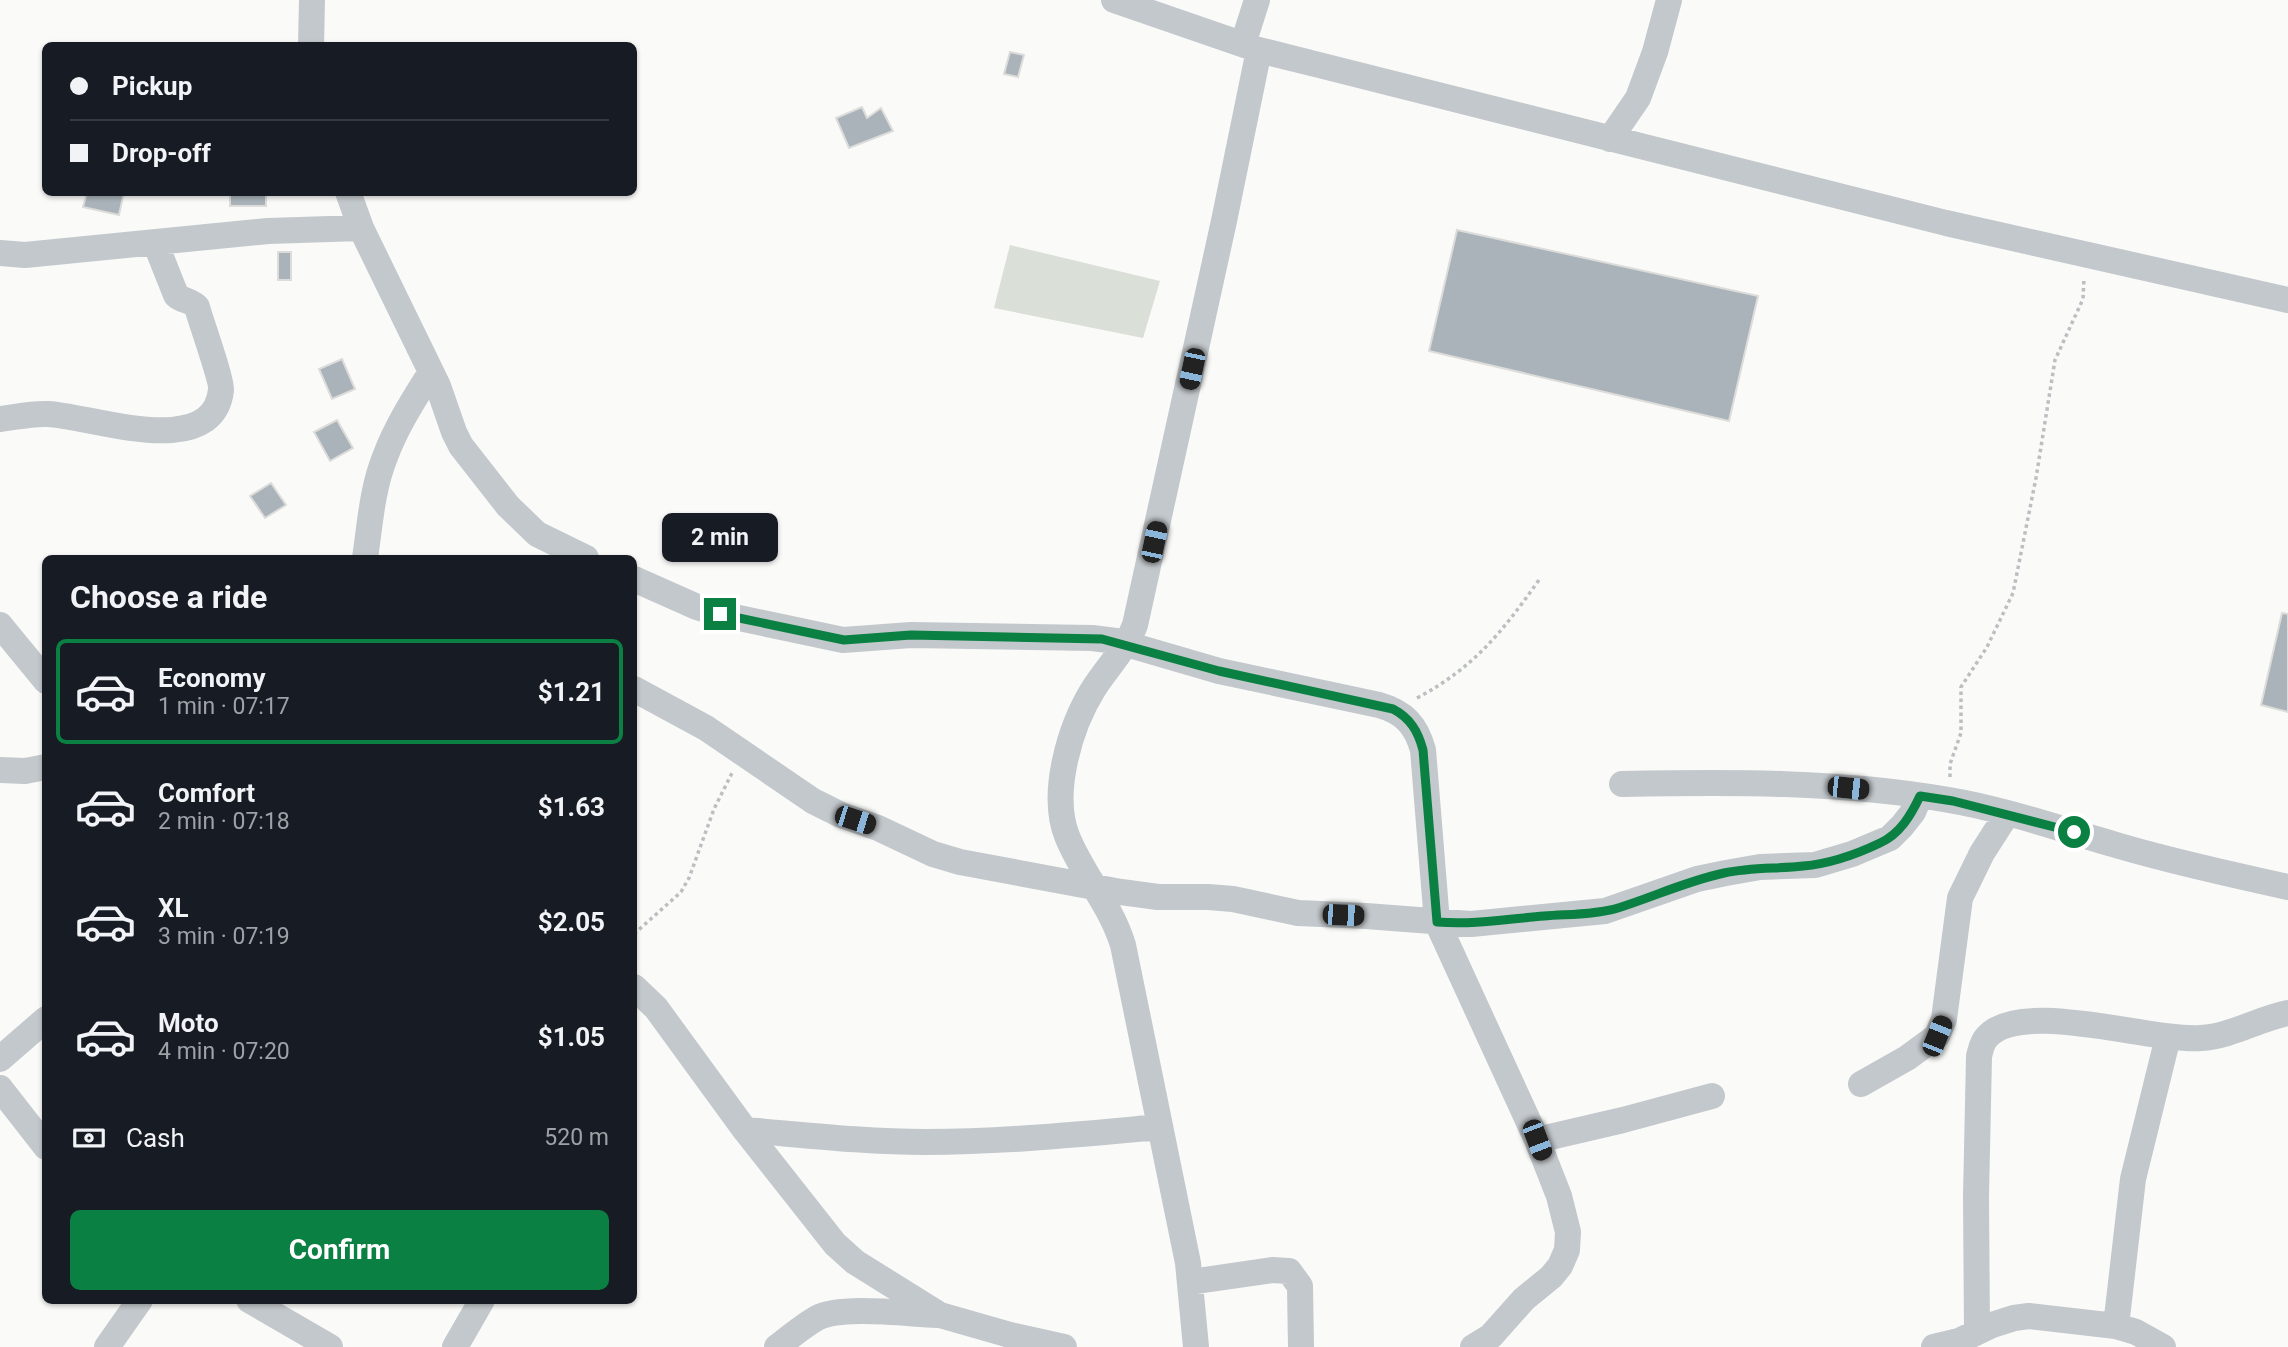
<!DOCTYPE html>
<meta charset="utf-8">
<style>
body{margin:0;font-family:Roboto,sans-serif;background:#20242c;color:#f1f3f6;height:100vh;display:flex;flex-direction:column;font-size:26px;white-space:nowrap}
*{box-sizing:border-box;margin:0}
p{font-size:23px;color:#9ea1a6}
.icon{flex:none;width:38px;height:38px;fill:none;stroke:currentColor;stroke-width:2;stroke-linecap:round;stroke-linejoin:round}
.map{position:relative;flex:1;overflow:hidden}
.sheet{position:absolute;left:42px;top:555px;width:595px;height:749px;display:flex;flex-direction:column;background:#171b24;border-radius:10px;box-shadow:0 2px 5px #0004}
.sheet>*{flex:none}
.hud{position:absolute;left:42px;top:42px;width:595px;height:154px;border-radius:10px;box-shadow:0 2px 5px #0004;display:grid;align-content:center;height:154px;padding:0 28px;background:#171b24}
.end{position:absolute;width:32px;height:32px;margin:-16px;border:9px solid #0b8043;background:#fff;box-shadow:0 0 0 4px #fff}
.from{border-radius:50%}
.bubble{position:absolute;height:49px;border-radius:10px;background:#171b24;box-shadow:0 2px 5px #0004;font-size:23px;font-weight:700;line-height:49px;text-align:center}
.car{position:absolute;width:21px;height:42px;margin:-21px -10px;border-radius:9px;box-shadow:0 0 5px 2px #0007;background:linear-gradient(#222 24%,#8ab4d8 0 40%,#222 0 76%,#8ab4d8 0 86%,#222 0)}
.hud b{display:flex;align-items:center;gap:24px;height:66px;font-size:26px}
.hud b+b{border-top:2px solid #363941}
.hud i{width:18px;height:18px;background:#f1f3f6}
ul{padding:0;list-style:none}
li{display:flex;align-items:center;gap:21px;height:105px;margin:0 14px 10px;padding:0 14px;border:4px solid transparent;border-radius:10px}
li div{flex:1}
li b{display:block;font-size:26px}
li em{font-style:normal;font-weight:700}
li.current{border-color:#0b8043}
li>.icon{width:63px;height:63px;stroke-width:1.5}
h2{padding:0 28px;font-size:32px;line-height:84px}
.pay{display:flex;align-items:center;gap:18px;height:77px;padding:0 28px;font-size:26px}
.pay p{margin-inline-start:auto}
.action{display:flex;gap:14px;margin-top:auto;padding:14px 28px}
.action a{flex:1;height:80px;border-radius:10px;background:#0b8043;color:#fff;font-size:28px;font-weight:700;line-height:80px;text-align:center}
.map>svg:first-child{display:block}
</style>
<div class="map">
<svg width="2288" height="1347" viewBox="0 0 2288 1347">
<rect width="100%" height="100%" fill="#fafaf8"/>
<path fill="#dadfd7" d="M 1010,245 L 1160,281 L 1143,338 L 994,308 Z"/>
<path fill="#aab3b9" stroke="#dcdcda" stroke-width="2" d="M 1010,52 L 1024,55 L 1018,77 L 1004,74 Z
M 862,107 L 867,118 L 881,108 L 893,131 L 849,148 L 836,118 Z
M 87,192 L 124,192 L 119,215 L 83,207 Z
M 230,192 L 266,192 L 266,206 L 230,206 Z
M 1457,230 L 1758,296 L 1729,421 L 1429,351 Z
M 278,252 L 291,252 L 291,280 L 278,280 Z
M 342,359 L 355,389 L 332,399 L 319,369 Z
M 337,420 L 353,448 L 330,461 L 314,432 Z
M 271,483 L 286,505 L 265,518 L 250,496 Z
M 2282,613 L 2288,614 L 2288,712 L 2261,705 Z"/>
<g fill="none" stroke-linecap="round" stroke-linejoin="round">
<path stroke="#bbbfc2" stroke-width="3.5" stroke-dasharray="3.5 3.5" stroke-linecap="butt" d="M 1417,698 C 1475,667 1502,632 1539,580
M 1950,777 L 1950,764 L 1961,733 L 1961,687 L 1987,647 L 2013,593 L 2036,478 L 2055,360 L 2083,299 L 2084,278
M 634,934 L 681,892 L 689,878 L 714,809 L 732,773"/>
<path stroke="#c3c8cc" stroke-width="26" d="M 1114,0 L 1259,50 L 1319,65 L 1946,223 L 2288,300
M 1243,44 L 1257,0
M 311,46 L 312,0
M 1610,139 L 1638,98 L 1655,52 L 1669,0
M 348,192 L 361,228 L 438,386 L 454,432 L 461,446 L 508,506 L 537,534 L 586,558
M 0,253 L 25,255 L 268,231 L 361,228
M 0,419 C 16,417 33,413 48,414 C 91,416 213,462 221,390 C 222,380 201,322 197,307 C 191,300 182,301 176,295 L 155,242
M 365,558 C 370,525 372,489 385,457 C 396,427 414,399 431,372
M 634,579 L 697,607 L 720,614 L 843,640 L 911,635 L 1092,638 L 1116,641 L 1219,671 L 1379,705 C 1404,712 1416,725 1423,750 L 1437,922 L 1537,1140 L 1559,1196 L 1568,1232 L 1567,1250 L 1560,1266 L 1551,1277 L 1524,1299 L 1491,1336 L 1473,1347
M 0,625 L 46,681
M 634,689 L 706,728 L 813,801 L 841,815 L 878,828 L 933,854 L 960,862 L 1121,892 L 1158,897 L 1208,897 L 1233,899 L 1298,913 L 1366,916 L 1471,924 L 1605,911 L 1697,879 L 1726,873 L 1760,867 L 1815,865 L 1852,854 L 1890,838 L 1902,826 L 1913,812 L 1920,796
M 0,770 L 25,771 L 46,767
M 1622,784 C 1731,782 1841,781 1949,800 C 2008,810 2066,831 2123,847 C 2178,863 2233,875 2288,887
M 634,987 L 656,1008 L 745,1130 L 835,1244 L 855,1262 L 940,1315 L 1010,1335 L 1064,1347
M 0,1059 L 46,1019
M 1861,1084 L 1907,1058 L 1937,1036 L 1944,1019 L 1960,898 L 1982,853 L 2007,814
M 0,1088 L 46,1147
M 745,1130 C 805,1135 866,1142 926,1142 C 1004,1142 1082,1134 1160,1127
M 1537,1140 L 1623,1120 L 1712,1096
M 1190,1282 L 1272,1270 L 1289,1271 L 1300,1286 L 1301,1347
M 249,1300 L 330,1347
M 2116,1326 L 2133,1179 L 2168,1037
M 1977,1332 L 1976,1197 L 1979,1056 C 1981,1049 1982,1042 1987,1037 C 2021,998 2152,1042 2201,1038 C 2232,1036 2258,1019 2288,1013
M 107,1347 L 140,1300
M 455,1347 L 482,1300
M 777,1347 C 790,1337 803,1326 817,1318 C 842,1305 907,1314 937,1315
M 1196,1347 L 1188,1263 L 1123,945 C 1110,903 1083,876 1067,836 C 1050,793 1070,726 1094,688 C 1108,666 1126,649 1135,625 L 1224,221 L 1259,50
M 1934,1347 L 1959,1341 L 1992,1325 L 2014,1318 L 2029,1316 L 2116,1326 L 2136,1332 L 2163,1347"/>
</g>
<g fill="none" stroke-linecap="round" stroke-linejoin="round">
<path stroke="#0b8043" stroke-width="9" d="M 720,614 L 844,640 L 911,635 L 1102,639 L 1219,671 L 1393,709 C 1410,718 1418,731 1423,750 L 1437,922 C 1474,925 1507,919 1544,916 C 1568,914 1594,915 1618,908 C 1653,897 1687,881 1724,873 C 1751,867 1777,869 1803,866 C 1828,864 1857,854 1880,843 C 1900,834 1911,815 1920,796 L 1953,801 L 2074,832"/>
</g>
</svg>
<i class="end from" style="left:2074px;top:832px"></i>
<i class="end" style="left:720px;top:614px"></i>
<div class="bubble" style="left:662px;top:513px;width:116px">2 min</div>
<i class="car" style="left:1192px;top:369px;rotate:192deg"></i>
<i class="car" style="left:1154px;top:542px;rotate:12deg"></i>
<i class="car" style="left:1848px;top:788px;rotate:96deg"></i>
<i class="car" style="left:855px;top:820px;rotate:108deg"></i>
<i class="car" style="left:1343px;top:915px;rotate:92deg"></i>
<i class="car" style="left:1937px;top:1036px;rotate:22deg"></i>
<i class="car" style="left:1537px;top:1140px;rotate:159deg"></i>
<div class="hud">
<b><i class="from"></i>Pickup</b>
<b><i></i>Drop-off</b>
</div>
<section class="sheet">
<h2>Choose a ride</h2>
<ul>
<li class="current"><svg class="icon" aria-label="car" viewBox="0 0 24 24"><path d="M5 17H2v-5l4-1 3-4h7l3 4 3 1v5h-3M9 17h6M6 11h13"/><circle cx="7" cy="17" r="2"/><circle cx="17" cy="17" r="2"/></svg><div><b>Economy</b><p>1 min · 07:17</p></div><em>$1.21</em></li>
<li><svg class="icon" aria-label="car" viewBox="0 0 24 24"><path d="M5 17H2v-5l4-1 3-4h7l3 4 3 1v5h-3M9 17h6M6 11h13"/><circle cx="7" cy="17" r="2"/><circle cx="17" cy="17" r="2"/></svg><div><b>Comfort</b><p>2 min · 07:18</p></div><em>$1.63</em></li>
<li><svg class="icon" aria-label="car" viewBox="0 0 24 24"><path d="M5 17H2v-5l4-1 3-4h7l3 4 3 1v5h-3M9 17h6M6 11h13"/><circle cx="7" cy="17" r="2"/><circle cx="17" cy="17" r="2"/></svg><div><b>XL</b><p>3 min · 07:19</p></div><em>$2.05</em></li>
<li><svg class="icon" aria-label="car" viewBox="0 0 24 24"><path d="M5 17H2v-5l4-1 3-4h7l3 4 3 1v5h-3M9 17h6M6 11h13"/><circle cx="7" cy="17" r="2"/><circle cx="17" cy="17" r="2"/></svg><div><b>Moto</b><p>4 min · 07:20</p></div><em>$1.05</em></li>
</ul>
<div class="pay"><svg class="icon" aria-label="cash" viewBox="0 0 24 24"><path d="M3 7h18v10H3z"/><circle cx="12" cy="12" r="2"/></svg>Cash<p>520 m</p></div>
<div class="action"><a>Confirm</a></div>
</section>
</div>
